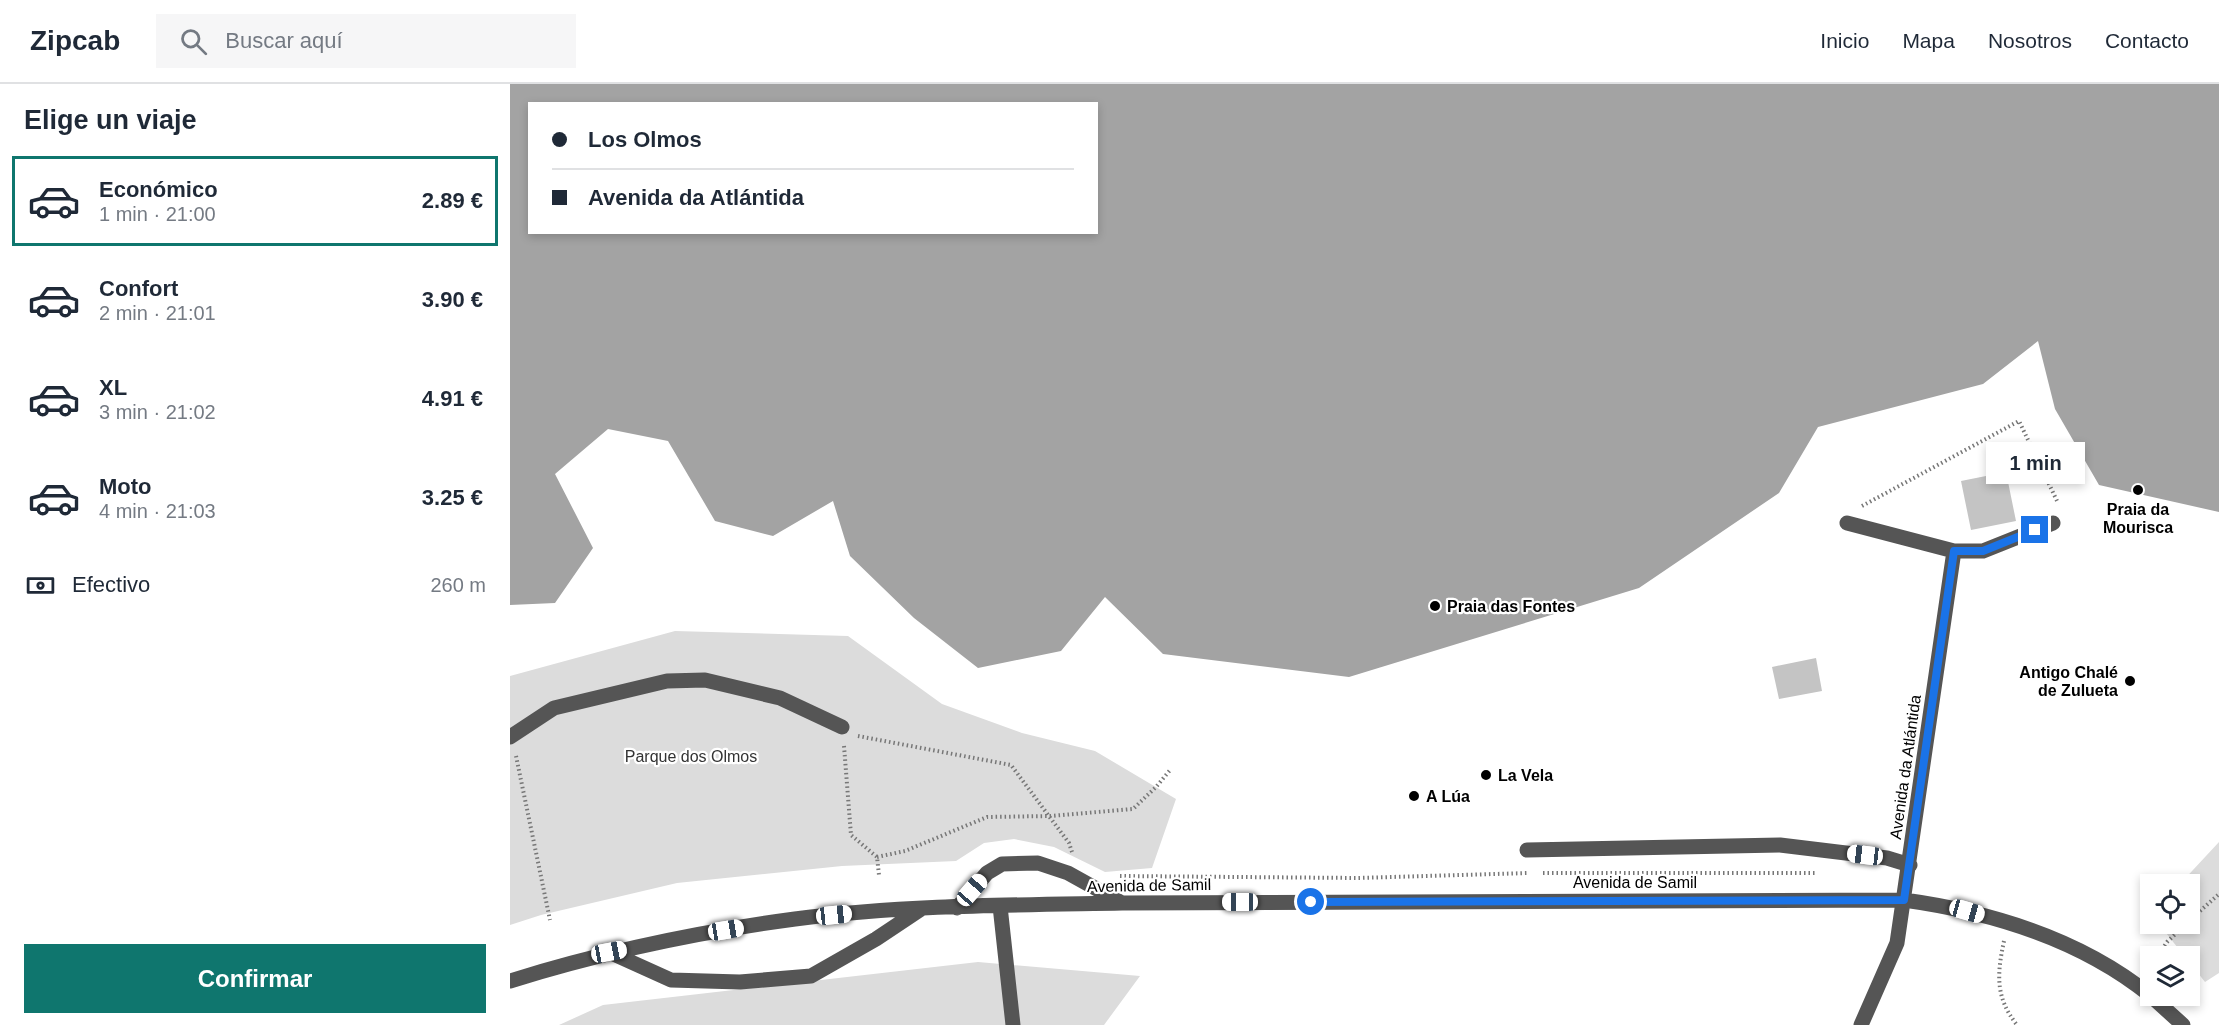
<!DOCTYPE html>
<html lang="es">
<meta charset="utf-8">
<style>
body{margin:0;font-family:Arial,sans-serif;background:#f6f6f7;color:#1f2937;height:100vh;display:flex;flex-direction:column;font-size:22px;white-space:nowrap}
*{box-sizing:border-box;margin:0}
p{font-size:20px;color:#747a83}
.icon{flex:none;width:33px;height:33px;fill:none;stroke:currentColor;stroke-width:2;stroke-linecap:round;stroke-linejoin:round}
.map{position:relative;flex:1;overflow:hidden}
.details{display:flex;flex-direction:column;background:#fff;width:510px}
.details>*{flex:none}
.guide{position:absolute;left:18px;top:18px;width:570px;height:132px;border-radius:0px;box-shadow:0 3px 9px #0003;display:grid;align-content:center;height:132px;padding:0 24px;background:#fff}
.buttons{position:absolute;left:1630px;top:790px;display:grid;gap:12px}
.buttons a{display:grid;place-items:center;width:60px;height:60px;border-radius:0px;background:#fff;box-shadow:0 3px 9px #0003;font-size:30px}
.end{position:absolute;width:27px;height:27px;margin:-14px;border:8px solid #1a73e8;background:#fff;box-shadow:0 0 0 3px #fff}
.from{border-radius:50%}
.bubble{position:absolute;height:42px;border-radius:0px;background:#fff;box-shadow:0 3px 9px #0003;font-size:20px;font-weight:600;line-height:42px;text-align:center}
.car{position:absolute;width:18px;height:36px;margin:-18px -9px;border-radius:8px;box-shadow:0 0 4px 2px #0007;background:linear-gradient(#fff 24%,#345 0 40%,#fff 0 76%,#345 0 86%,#fff 0)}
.guide b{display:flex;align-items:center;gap:21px;height:57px;font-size:22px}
.guide b+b{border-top:2px solid #e0e1e3}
.guide i{width:15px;height:15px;background:#1f2937}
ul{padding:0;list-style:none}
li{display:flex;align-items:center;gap:18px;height:90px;margin:0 12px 9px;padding:0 12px;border:3px solid transparent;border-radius:0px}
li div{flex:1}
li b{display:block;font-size:22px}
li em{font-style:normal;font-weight:600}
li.selected{border-color:#0f766e}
li>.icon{width:54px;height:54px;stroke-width:1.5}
h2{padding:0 24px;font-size:27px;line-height:72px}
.pay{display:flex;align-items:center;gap:15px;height:66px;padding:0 24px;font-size:22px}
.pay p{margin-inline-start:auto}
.cta{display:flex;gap:12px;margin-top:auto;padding:12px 24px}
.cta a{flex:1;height:69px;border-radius:0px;background:#0f766e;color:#fff;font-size:24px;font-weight:600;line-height:69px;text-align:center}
header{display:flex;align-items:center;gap:36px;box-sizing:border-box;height:84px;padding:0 30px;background:#fff;border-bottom:2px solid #e0e1e3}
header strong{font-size:28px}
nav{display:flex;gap:33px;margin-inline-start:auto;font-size:21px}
.search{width:420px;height:54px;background:#f6f6f7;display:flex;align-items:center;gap:15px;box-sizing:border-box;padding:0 21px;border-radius:0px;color:#747a83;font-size:22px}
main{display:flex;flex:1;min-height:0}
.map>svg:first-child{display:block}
</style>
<header>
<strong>Zipcab</strong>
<div class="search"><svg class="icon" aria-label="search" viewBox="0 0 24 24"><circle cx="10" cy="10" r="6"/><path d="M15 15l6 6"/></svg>Buscar aquí</div>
<nav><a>Inicio</a><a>Mapa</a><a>Nosotros</a><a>Contacto</a></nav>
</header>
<main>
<section class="details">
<h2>Elige un viaje</h2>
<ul>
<li class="selected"><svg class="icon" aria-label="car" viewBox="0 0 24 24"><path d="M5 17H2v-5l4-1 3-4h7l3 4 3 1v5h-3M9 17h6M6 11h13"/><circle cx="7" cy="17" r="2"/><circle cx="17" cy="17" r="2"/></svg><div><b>Económico</b><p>1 min · 21:00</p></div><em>2.89 €</em></li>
<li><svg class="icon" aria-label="car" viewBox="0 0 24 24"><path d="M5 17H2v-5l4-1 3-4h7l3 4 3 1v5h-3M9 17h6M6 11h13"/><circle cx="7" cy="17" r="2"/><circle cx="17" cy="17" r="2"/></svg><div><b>Confort</b><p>2 min · 21:01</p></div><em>3.90 €</em></li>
<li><svg class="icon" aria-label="car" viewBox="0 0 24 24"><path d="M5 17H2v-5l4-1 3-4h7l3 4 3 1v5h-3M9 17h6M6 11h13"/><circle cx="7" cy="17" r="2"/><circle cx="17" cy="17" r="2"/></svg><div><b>XL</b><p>3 min · 21:02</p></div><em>4.91 €</em></li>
<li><svg class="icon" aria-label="car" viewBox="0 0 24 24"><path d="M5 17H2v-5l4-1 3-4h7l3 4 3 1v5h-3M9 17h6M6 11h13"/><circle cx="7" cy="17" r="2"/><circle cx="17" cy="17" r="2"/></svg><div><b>Moto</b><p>4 min · 21:03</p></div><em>3.25 €</em></li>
</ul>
<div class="pay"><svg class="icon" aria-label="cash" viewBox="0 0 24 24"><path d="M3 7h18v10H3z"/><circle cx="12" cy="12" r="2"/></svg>Efectivo<p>260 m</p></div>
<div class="cta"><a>Confirmar</a></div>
</section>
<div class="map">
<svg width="1709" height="941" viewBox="0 0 1709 941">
<rect width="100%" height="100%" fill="#fff"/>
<path fill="#dcdcdc" d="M 165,547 L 338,552 L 432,620 L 512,649 L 585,667 L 666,715 L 642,784 L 595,788 L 544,763 L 504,755 L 474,759 L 446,777 L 332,782 L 167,799 L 31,831 L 0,841 L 0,592 Z
M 1709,758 L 1709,889 L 1695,898 L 1680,879 L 1680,873 L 1675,873 L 1649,840 L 1680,840 L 1680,801 L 1669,801 Z
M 468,878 L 630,892 L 594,941 L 49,941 L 93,921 Z"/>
<path fill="#a3a3a3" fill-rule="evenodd" d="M 0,0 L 1709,0 L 1709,428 L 1589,401 L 1545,325 L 1528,257 L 1473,300 L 1308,343 L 1269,409 L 1129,504 L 839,593 L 653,570 L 595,513 L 551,567 L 468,584 L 404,534 L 340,472 L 323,417 L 263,452 L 205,437 L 158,357 L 98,345 L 45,390 L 83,464 L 45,519 L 0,521 ZM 20,20 L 586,20 L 586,148 L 20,148 Z"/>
<path fill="#c4c4c4" d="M 1496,388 L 1506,437 L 1461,446 L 1451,397 Z
M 1306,574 L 1312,607 L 1269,615 L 1262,583 Z"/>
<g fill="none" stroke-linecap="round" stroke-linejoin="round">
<path stroke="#777" stroke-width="4" stroke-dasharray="1.5 3" stroke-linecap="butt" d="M 1352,422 L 1509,337 L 1548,419
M 348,652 L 501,681 L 559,759 L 562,768
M 334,662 L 341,751 L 367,773 L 369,791
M 6,672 L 40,836
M 367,773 L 395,767 L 477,733 L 540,732 L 623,725 L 646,703 L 661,685
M 1033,789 L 1307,789
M 610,792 L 847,794 L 1019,789
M 1680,836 L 1709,810
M 1494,857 C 1487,890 1485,913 1507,941
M 1647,873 L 1657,858 L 1676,840"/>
<path stroke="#555" stroke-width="15" d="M 1337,439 L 1444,467 L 1473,467 L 1543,439
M 0,653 L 44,624 L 157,597 L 195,596 L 270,614 L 332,643
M 1017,766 L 1270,761 L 1377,774 L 1400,781
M 490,822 L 503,941
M 447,824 L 477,789 L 492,780 L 528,779 L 558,789 L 612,819
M 99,868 L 161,896 L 230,898 L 301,892 L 366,855 L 411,825
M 0,897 C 93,868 188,848 285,835 C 393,821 503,821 612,819 L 1394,816 C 1481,828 1572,856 1641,912
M 1641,912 L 1673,941
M 1351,941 L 1387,859 L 1444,467"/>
</g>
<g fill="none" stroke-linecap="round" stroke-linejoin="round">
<path stroke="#1a73e8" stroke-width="8" d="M 801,818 L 1394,816 L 1444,467 L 1473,467 L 1525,446"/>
</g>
<g fill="#000" stroke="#fff" stroke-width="2">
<circle cx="1628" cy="406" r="6"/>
<circle cx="925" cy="522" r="6"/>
<circle cx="1620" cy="597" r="6"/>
<circle cx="976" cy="691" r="6"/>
<circle cx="904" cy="712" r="6"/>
</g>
<g text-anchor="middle" stroke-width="4.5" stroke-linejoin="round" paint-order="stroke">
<g font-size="16" font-weight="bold" fill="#000" stroke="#fff" text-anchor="start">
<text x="1628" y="431" text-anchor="middle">Praia da<tspan x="1628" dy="18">Mourisca</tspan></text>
<text x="937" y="528">Praia das Fontes</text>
<text x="1608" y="594" text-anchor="end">Antigo Chalé<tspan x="1608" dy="18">de Zulueta</tspan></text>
<text x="988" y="697">La Vela</text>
<text x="916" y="718">A Lúa</text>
</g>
<g font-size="16" fill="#333" stroke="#fff">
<text x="181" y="678">Parque dos Olmos</text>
</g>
<g font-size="16" fill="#000" stroke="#fff">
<text transform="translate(1395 683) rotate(-82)" y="6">Avenida da Atlántida</text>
<text x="1125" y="804">Avenida de Samil</text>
<text transform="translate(639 801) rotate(-1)" y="6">Avenida de Samil</text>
</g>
</g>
</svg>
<div class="buttons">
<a><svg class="icon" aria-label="locate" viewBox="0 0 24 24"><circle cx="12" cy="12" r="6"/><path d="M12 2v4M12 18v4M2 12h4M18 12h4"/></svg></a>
<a><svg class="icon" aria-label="layers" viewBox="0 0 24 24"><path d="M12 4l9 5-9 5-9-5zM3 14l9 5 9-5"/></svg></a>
</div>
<i class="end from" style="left:801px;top:818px"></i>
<i class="end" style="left:1525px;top:446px"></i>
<div class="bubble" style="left:1476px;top:358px;width:99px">1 min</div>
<i class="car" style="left:1355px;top:771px;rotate:277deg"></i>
<i class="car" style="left:462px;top:806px;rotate:41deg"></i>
<i class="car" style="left:730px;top:818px;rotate:270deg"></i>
<i class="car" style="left:1457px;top:827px;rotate:106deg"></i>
<i class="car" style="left:324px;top:831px;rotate:84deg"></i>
<i class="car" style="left:216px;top:846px;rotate:81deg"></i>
<i class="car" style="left:99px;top:868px;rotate:79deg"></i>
<div class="guide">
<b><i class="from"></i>Los Olmos</b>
<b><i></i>Avenida da Atlántida</b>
</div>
</div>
</main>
